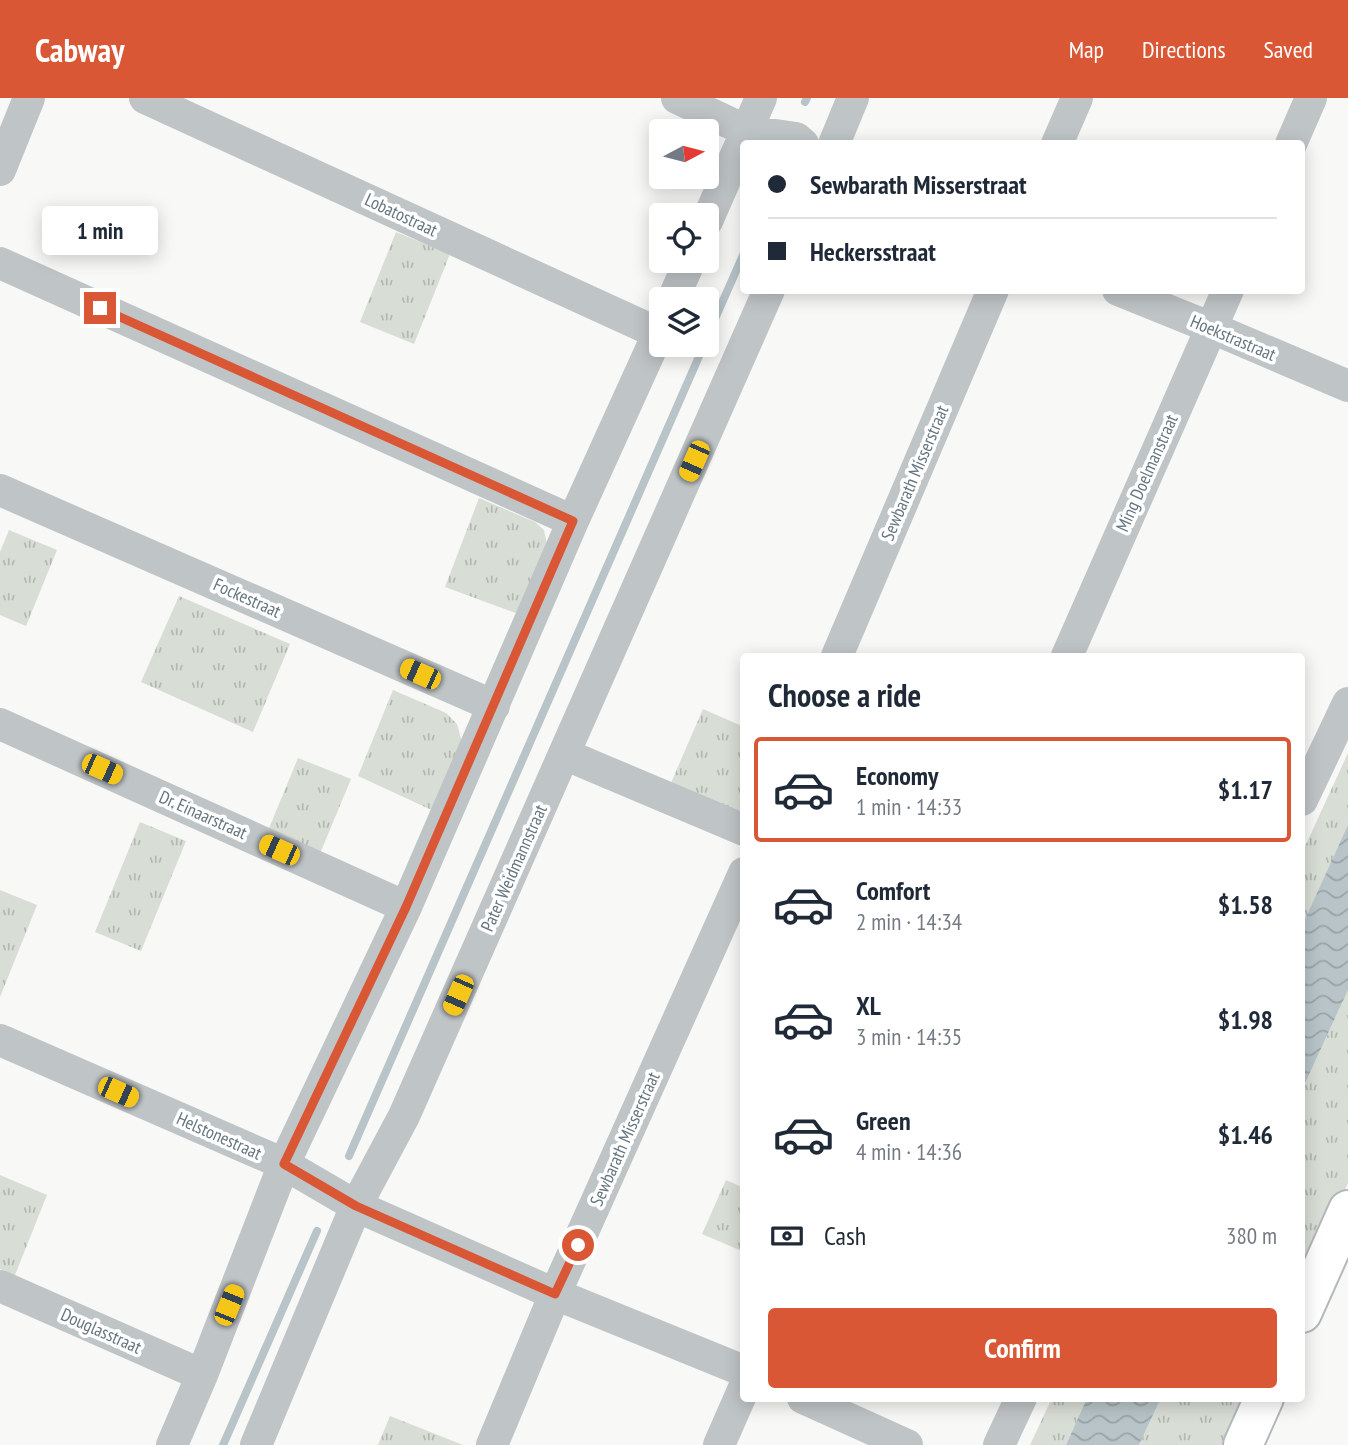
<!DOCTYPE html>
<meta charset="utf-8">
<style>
body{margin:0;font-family:"PT Sans Narrow",sans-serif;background:#f6f6f7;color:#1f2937;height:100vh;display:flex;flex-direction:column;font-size:26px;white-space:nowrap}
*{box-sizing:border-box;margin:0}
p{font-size:23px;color:#747a83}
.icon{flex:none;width:38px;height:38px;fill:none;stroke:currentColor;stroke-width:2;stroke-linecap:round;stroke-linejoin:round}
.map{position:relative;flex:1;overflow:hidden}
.drawer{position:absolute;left:740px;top:555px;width:565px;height:749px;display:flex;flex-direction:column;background:#fff;border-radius:7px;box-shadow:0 4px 18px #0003}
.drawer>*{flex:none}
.hud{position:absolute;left:740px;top:42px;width:565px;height:154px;border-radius:7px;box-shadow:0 4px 18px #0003;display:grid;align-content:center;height:154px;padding:0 28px;background:#fff}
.needle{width:46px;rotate:83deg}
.tools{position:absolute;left:649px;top:21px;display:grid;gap:14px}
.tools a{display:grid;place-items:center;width:70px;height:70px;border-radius:7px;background:#fff;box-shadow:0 4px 18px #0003;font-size:35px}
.end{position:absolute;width:32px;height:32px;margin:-16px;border:9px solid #d95735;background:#fff;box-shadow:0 0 0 4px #fff}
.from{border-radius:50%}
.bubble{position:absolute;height:49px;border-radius:7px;background:#fff;box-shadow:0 4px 18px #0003;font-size:23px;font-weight:600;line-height:49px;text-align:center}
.car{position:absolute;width:21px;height:42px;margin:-21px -10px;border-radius:9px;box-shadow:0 0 5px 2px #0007;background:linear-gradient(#f5c518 24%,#345 0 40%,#f5c518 0 76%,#345 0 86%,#f5c518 0)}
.hud b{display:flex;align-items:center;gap:24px;height:66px;font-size:26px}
.hud b+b{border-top:2px solid #e0e1e3}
.hud i{width:18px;height:18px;background:#1f2937}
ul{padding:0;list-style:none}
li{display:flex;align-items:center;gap:21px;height:105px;margin:0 14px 10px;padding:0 14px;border:4px solid transparent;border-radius:7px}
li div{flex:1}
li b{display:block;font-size:26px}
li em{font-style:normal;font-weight:600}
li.current{border-color:#d95735}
li>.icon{width:63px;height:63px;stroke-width:1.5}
h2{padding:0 28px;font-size:32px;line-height:84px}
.pay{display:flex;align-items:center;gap:18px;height:77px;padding:0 28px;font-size:26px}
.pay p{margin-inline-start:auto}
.primary-button{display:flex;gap:14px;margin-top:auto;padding:14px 28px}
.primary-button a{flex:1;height:80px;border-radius:7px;background:#d95735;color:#fff;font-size:28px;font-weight:600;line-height:80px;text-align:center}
header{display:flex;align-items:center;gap:42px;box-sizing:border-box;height:98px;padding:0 35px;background:#d95735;color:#fff}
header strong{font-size:33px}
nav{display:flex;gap:38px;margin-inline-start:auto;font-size:24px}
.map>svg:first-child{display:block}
</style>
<header>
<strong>Cabway</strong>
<nav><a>Map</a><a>Directions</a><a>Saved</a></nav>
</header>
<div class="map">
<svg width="1348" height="1347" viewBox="0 0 1348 1347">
<defs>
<pattern id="grass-tufts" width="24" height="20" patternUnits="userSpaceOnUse" patternTransform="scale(1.75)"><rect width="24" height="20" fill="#d8ddd5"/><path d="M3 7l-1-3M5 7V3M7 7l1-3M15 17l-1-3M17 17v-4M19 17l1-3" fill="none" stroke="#b3b8b2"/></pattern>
<pattern id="water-waves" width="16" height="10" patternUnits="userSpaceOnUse" patternTransform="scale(1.75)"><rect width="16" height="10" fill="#b8c4c8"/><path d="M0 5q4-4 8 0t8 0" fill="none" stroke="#99a4a8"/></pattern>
</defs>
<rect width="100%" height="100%" fill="#f8f8f6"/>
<path fill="url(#grass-tufts)" d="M 396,134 L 450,156 L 414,246 L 360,224 Z
M 479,400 L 535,424 L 544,432 L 547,447 L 521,517 L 445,489 Z
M 9,432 L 57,452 L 26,528 L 0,517 L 0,454 Z
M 179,498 L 290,546 L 253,634 L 141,584 Z
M 393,592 L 446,615 L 457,626 L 462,644 L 436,714 L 358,678 Z
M 703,611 L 744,629 L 744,720 L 670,687 Z
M 1348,655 L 1348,728 L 1302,829 L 1302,755 Z
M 298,660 L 351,681 L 319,758 L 267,735 Z
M 140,724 L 186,743 L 141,853 L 95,834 Z
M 0,792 L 37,807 L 0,899 Z
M 1348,892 L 1348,1085 L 1302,1188 L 1302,992 Z
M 0,1077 L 47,1097 L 15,1177 L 0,1171 Z
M 726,1082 L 744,1090 L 744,1154 L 702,1136 Z
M 1052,1300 L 1087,1300 L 1066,1347 L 1030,1347 Z
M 1161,1300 L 1251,1300 L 1230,1347 L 1139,1347 Z
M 390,1318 L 463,1347 L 378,1347 Z"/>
<path fill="url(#water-waves)" d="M 1348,727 L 1348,892 L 1302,992 L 1302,828 Z
M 1087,1300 L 1161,1300 L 1139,1347 L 1066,1347 Z"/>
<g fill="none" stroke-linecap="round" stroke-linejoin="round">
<path stroke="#b8c4c8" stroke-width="8" d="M 805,4 L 807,0
M 707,239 L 744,155
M 349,1058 L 704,247
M 223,1347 L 317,1133"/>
<g stroke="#b2b8bc" stroke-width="42">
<path id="secondary" d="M 1302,1215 L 1348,1112
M 1243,1347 L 1264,1300"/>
</g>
<path stroke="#bfc4c7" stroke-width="32" d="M 145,0 L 658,235
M 677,0 L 747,33 L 796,40 L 803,46
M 834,46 L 853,0
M 1057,46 L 1077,0
M 1291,46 L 1311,0
M 0,72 L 29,0
M 707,123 L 761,0
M 0,165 L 573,423
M 1118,192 L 1212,230 L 1348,288
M 673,201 L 690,163
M 0,392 L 494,608
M 837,558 L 993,192
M 1067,558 L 1228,192
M 0,626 L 406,809
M 564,656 L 744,732
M 1302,702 L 1348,605
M 0,942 L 284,1066 L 356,1108 L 555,1196 L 744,1273
M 0,1188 L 202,1277
M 803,1300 L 907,1347
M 172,1347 L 202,1277 L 284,1066 L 406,809 L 573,423 L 662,227
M 256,1347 L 356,1108 L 404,1018 L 769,192
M 492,1347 L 555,1196 L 744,775
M 719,1347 L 744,1290
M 999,1347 L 1021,1300"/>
<use href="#secondary" stroke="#fff" stroke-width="38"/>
</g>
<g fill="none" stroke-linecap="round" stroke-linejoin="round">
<path stroke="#d95735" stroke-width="9" d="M 100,210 L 573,423 L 406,809 L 284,1066 L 356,1108 L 555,1196 L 578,1147"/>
</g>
<g text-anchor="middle" stroke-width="7" stroke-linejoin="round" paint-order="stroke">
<g font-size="18" fill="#65757f" stroke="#fff">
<text transform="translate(401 117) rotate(25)" y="6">Lobatostraat</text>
<text transform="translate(1233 240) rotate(23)" y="6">Hoekstrastraat</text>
<text transform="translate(915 375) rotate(-67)" y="6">Sewbarath Misserstraat</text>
<text transform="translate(1147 375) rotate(-66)" y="6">Ming Doelmanstraat</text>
<text transform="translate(247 500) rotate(24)" y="6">Fockestraat</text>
<text transform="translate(203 717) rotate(24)" y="6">Dr. Einaarstraat</text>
<text transform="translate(514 770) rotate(-66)" y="6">Pater Weidmannstraat</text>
<text transform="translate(219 1038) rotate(24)" y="6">Helstonestraat</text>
<text transform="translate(625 1041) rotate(-66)" y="6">Sewbarath Misserstraat</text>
<text transform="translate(101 1233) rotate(24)" y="6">Douglasstraat</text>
</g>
</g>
</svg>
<div class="tools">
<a><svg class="needle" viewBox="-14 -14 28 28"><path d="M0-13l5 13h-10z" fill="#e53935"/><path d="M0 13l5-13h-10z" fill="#747a83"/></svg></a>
<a><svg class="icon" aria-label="locate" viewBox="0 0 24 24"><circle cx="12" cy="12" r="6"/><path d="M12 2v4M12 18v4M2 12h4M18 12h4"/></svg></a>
<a><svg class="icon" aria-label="layers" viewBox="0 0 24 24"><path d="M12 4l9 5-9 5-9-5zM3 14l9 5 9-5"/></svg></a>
</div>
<i class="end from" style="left:578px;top:1147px"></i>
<i class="end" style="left:100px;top:210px"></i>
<div class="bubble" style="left:42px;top:108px;width:116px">1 min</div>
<i class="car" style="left:694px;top:363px;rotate:204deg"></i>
<i class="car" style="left:420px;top:576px;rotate:294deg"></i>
<i class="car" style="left:102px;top:671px;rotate:114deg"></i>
<i class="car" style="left:279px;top:752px;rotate:294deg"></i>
<i class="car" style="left:458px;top:897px;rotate:204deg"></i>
<i class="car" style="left:118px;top:994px;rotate:114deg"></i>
<i class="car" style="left:229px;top:1207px;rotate:22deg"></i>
<div class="hud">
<b><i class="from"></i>Sewbarath Misserstraat</b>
<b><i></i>Heckersstraat</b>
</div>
<section class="drawer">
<h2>Choose a ride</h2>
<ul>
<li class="current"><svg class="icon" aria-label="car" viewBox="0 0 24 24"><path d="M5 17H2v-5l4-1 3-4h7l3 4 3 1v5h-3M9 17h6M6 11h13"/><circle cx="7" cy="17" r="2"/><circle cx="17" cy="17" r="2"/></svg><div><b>Economy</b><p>1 min · 14:33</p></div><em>$1.17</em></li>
<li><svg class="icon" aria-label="car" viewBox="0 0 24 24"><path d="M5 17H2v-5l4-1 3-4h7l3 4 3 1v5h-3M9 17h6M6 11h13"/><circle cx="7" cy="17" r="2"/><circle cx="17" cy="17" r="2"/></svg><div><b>Comfort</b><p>2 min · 14:34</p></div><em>$1.58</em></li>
<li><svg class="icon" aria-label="car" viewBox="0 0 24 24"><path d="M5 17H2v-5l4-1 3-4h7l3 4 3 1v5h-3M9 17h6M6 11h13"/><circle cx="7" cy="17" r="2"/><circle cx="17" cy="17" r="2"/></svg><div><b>XL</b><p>3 min · 14:35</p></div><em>$1.98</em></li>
<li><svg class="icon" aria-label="car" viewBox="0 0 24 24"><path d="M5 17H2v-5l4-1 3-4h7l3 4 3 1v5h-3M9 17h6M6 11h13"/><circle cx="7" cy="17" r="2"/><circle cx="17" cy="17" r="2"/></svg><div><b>Green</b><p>4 min · 14:36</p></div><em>$1.46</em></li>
</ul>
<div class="pay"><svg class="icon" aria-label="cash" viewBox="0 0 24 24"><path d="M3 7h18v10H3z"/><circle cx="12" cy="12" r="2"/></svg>Cash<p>380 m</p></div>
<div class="primary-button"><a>Confirm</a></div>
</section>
</div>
